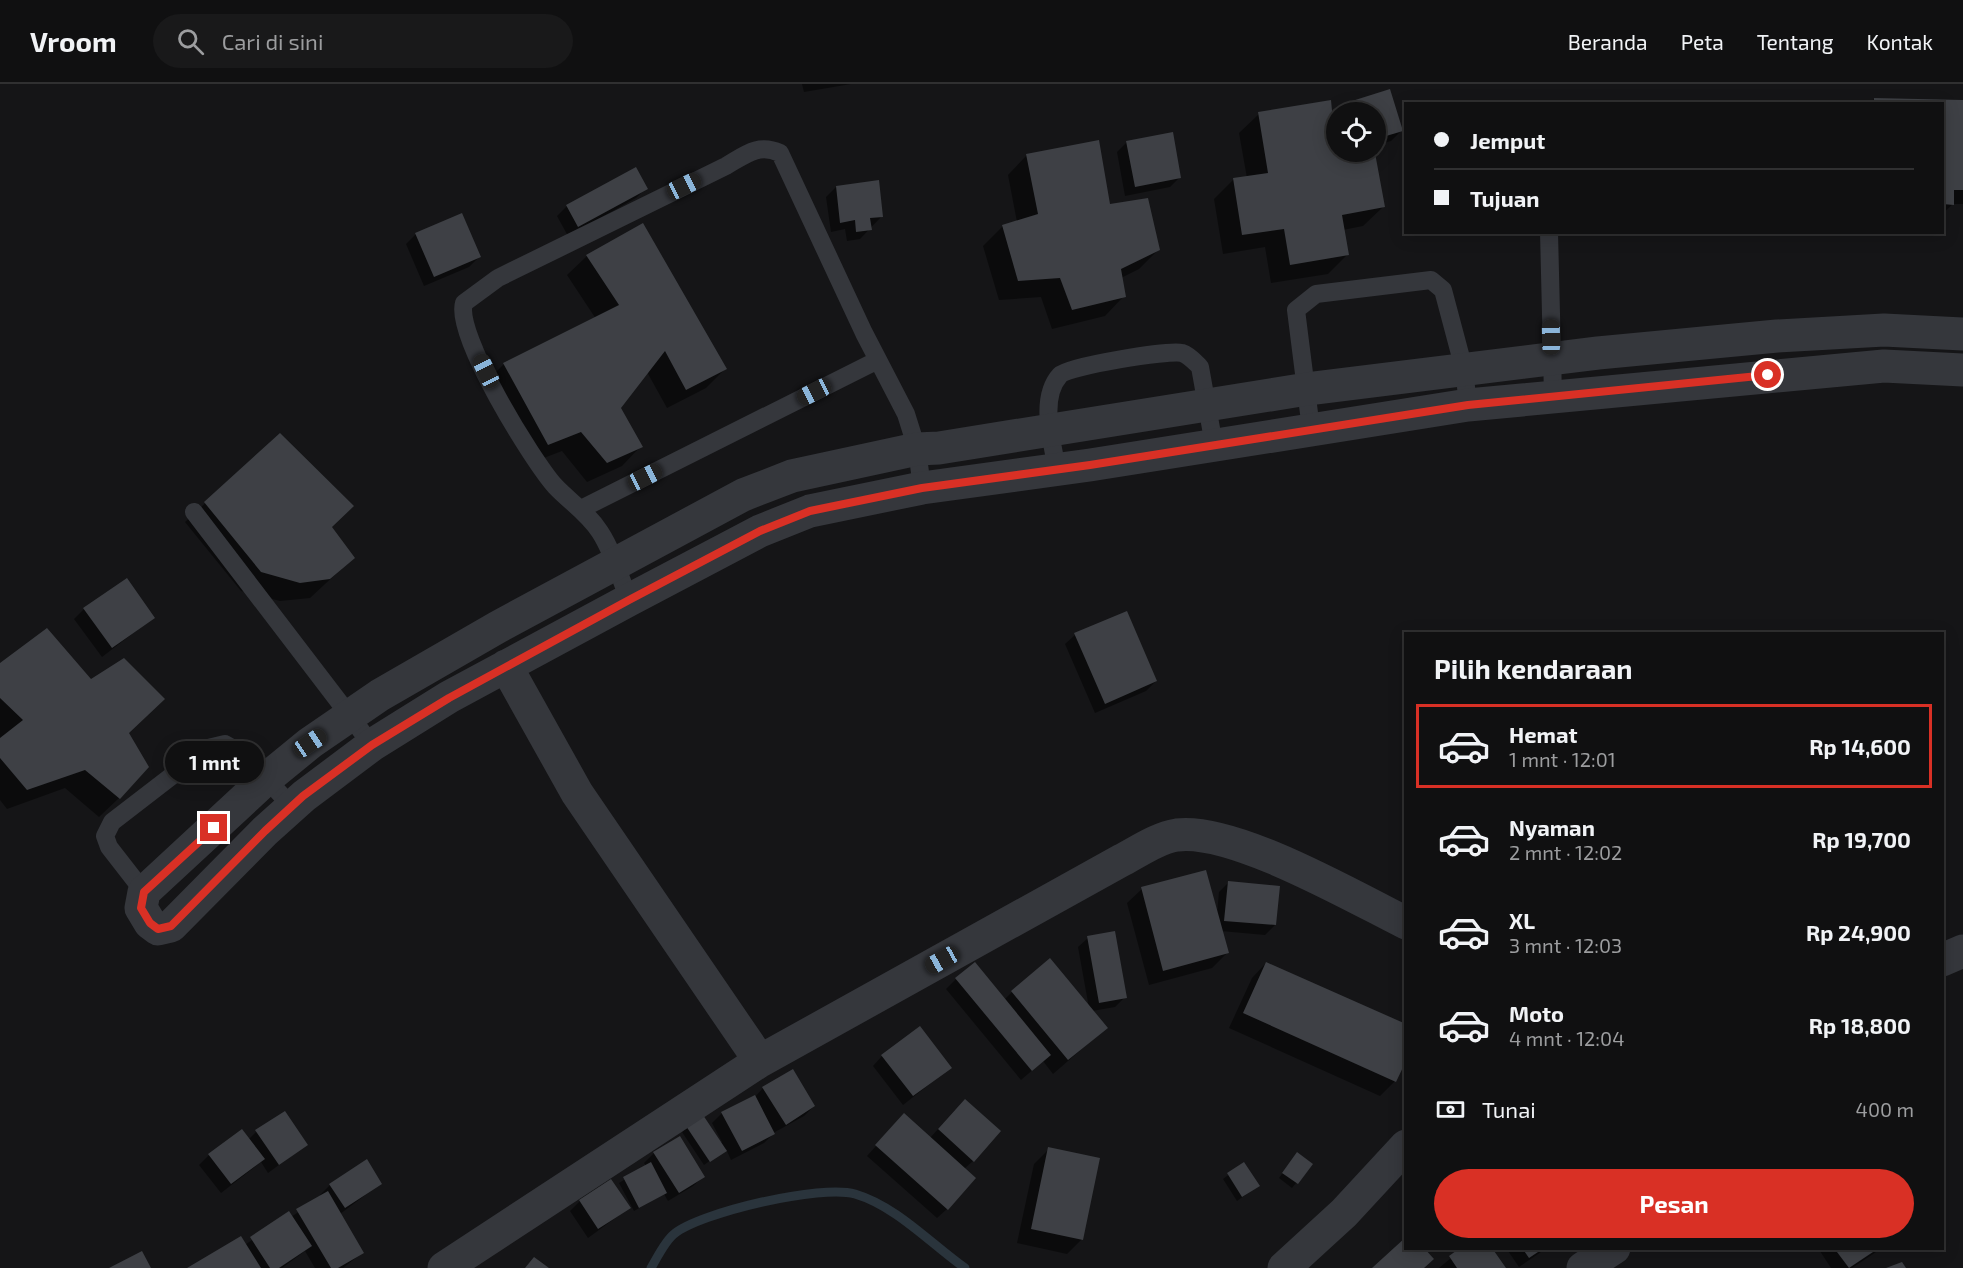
<!DOCTYPE html>
<html lang="id">
<meta charset="utf-8">
<style>
body{margin:0;font-family:"Exo 2",sans-serif;background:#19191a;color:#f1f3f6;height:100vh;display:flex;flex-direction:column;font-size:22px;white-space:nowrap}
*{box-sizing:border-box;margin:0}
p{font-size:20px;color:#9c9d9f}
.icon{flex:none;width:33px;height:33px;fill:none;stroke:currentColor;stroke-width:2;stroke-linecap:round;stroke-linejoin:round}
.map{position:relative;flex:1;overflow:hidden}
.sheet{position:absolute;left:1404px;top:548px;width:540px;height:618px;display:flex;flex-direction:column;background:#101011;border-radius:0px;box-shadow:0 3px 15px #0003,0 0 0 2px #303031}
.sheet>*{flex:none}
.banner{position:absolute;left:1404px;top:18px;width:540px;height:132px;border-radius:0px;box-shadow:0 3px 15px #0003,0 0 0 2px #303031;display:grid;align-content:center;height:132px;padding:0 30px;background:#101011}
.fabs{position:absolute;left:1326px;top:18px;display:grid;gap:12px}
.fabs a{display:grid;place-items:center;width:60px;height:60px;border-radius:50%;background:#101011;box-shadow:0 3px 15px #0003,0 0 0 2px #303031;font-size:30px}
.end{position:absolute;width:27px;height:27px;margin:-14px;border:8px solid #d93025;background:#fff;box-shadow:0 0 0 3px #fff}
.from{border-radius:50%}
.bubble{position:absolute;height:42px;border-radius:21px;background:#101011;box-shadow:0 3px 15px #0003,0 0 0 2px #303031;font-size:20px;font-weight:700;line-height:42px;text-align:center}
.car{position:absolute;width:18px;height:36px;margin:-18px -9px;border-radius:8px;box-shadow:0 0 4px 2px #0007;background:linear-gradient(#222 24%,#8ab4d8 0 40%,#222 0 76%,#8ab4d8 0 86%,#222 0)}
.banner b{display:flex;align-items:center;gap:21px;height:57px;font-size:22px}
.banner b+b{border-top:2px solid #303031}
.banner i{width:15px;height:15px;background:#f1f3f6}
ul{padding:0;list-style:none}
li{display:flex;align-items:center;gap:18px;height:84px;margin:0 12px 9px;padding:0 18px;border:3px solid transparent;border-radius:0px}
li div{flex:1}
li b{display:block;font-size:22px}
li em{font-style:normal;font-weight:700}
li.active{border-color:#d93025}
li>.icon{width:54px;height:54px;stroke-width:1.5}
h2{padding:0 30px;font-size:27px;line-height:72px}
.pay{display:flex;align-items:center;gap:15px;height:66px;padding:0 30px;font-size:22px}
.pay p{margin-inline-start:auto}
.cta{display:flex;gap:12px;margin-top:auto;padding:12px 30px}
.cta a{flex:1;height:69px;border-radius:36px;background:#d93025;color:#fff;font-size:24px;font-weight:700;line-height:69px;text-align:center}
header{display:flex;align-items:center;gap:36px;box-sizing:border-box;height:84px;padding:0 30px;background:#101011;border-bottom:2px solid #303031}
header strong{font-size:28px}
nav{display:flex;gap:33px;margin-inline-start:auto;font-size:21px}
.search{width:420px;height:54px;background:#19191a;display:flex;align-items:center;gap:15px;box-sizing:border-box;padding:0 21px;border-radius:33px;color:#9c9d9f;font-size:22px}
.map>svg:first-child{display:block}
</style>
<header>
<strong>Vroom</strong>
<div class="search"><svg class="icon" aria-label="search" viewBox="0 0 24 24"><circle cx="10" cy="10" r="6"/><path d="M15 15l6 6"/></svg>Cari di sini</div>
<nav><a>Beranda</a><a>Peta</a><a>Tentang</a><a>Kontak</a></nav>
</header>
<div class="map">
<svg width="1963" height="1184" viewBox="0 0 1963 1184">
<rect width="100%" height="100%" fill="#151517"/>
<path fill="#0007" d="M 802,0 L 851,0 L 804,8 Z
M 1389,7 L 1401,47 L 1391,57 L 1376,61 L 1376,28 L 1343,28 L 1352,18 Z
M 1874,15 L 1963,18 L 1963,120 L 1953,120 L 1942,130 L 1942,20 L 1870,20 Z
M 1330,18 L 1340,76 L 1383,123 L 1363,142 L 1343,146 L 1347,171 L 1328,190 L 1271,199 L 1265,163 L 1223,170 L 1214,115 L 1233,96 L 1247,94 L 1239,49 L 1259,30 Z
M 1127,58 L 1180,93 L 1170,103 L 1125,112 L 1117,68 Z
M 1027,71 L 1109,122 L 1159,165 L 1139,185 L 1121,194 L 1124,212 L 1105,232 L 1052,245 L 1041,213 L 999,216 L 983,162 L 1003,142 L 1017,138 L 1008,91 Z
M 836,103 L 882,132 L 860,155 L 847,157 L 845,145 L 831,148 L 826,113 Z
M 646,104 L 636,114 L 568,152 L 557,132 L 567,122 Z
M 643,141 L 725,285 L 706,304 L 667,324 L 647,288 L 619,323 L 641,362 L 622,382 L 587,398 L 562,367 L 528,380 L 485,299 L 504,280 L 596,235 L 567,191 L 587,172 Z
M 416,150 L 479,173 L 469,183 L 424,202 L 406,160 Z
M 279,351 L 330,444 L 353,474 L 310,514 L 280,517 L 241,507 L 185,438 Z
M 84,525 L 153,534 L 102,573 L 74,535 Z
M 1075,551 L 1156,597 L 1146,607 L 1095,629 L 1065,560 Z
M 0,581 L 127,649 L 119,714 L 99,733 L 65,704 L 7,725 L 0,716 Z
M 1229,798 L 1275,841 L 1265,851 L 1221,847 L 1227,869 L 1212,884 L 1149,901 L 1127,819 L 1142,805 L 1217,830 L 1219,808 Z
M 1088,854 L 1125,913 L 1115,923 L 1092,927 L 1106,944 L 1053,990 L 1043,977 L 1021,996 L 946,905 L 956,895 L 1004,916 L 1012,908 L 1089,924 L 1078,863 Z
M 1266,879 L 1395,997 L 1380,1012 L 1229,944 L 1252,894 Z
M 882,972 L 950,984 L 903,1021 L 873,982 Z
M 763,1004 L 814,1022 L 804,1032 L 775,1048 L 764,1059 L 731,1076 L 726,1065 L 704,1081 L 682,1048 L 687,1043 L 720,1059 L 722,1058 L 712,1039 L 722,1029 L 755,1013 Z
M 955,1026 L 973,1077 L 964,1085 L 947,1125 L 937,1134 L 867,1072 L 895,1041 L 930,1054 Z
M 256,1048 L 306,1061 L 268,1089 L 261,1078 L 221,1109 L 199,1081 L 209,1071 L 248,1056 Z
M 1049,1065 L 1082,1155 L 1067,1170 L 1017,1159 L 1034,1080 Z
M 654,1069 L 703,1093 L 693,1102 L 668,1117 L 664,1110 L 634,1127 L 619,1099 L 646,1082 L 644,1079 Z
M 1293,1075 L 1311,1080 L 1292,1104 L 1279,1094 Z
M 1243,1080 L 1258,1102 L 1237,1117 L 1223,1095 Z
M 380,1100 L 340,1130 L 362,1169 L 343,1184 L 315,1184 L 305,1167 L 282,1184 L 190,1184 L 245,1161 L 289,1129 L 291,1133 L 321,1113 L 320,1111 L 330,1101 Z
M 580,1117 L 629,1124 L 588,1154 L 570,1127 Z
M 1463,1164 L 1491,1164 L 1504,1184 L 1439,1184 Z
M 1506,1164 L 1547,1164 L 1519,1183 Z
M 1818,1164 L 1882,1164 L 1852,1184 L 1831,1184 Z"/>
<g fill="none" stroke-linecap="round" stroke-linejoin="round">
<path stroke="#2a343c" stroke-width="9" d="M 651,1184 C 657,1174 665,1157 674,1150 C 701,1128 822,1100 855,1110 C 896,1122 931,1160 965,1184"/>
</g>
<path fill="#3e4045" d="M 1390,5 L 1403,47 L 1376,55 L 1376,28 L 1355,28 L 1352,17 Z
M 1874,14 L 1963,16 L 1963,106 L 1954,106 L 1954,121 L 1942,120 L 1942,20 L 1874,20 Z
M 1331,16 L 1336,68 L 1340,68 L 1341,75 L 1375,69 L 1385,123 L 1342,131 L 1349,171 L 1290,181 L 1284,145 L 1242,151 L 1233,94 L 1268,89 L 1258,28 Z
M 1173,48 L 1181,94 L 1135,103 L 1126,57 Z
M 1099,56 L 1110,120 L 1148,114 L 1160,166 L 1121,185 L 1126,213 L 1072,226 L 1060,194 L 1018,197 L 1002,141 L 1038,130 L 1026,70 Z
M 636,83 L 648,105 L 578,143 L 566,121 Z
M 879,96 L 883,133 L 870,134 L 872,146 L 856,148 L 855,136 L 840,139 L 836,102 Z
M 462,129 L 481,173 L 434,193 L 415,149 Z
M 643,139 L 727,285 L 686,306 L 665,267 L 621,324 L 643,363 L 607,379 L 581,348 L 548,361 L 503,279 L 619,221 L 586,171 Z
M 280,349 L 354,422 L 332,443 L 355,474 L 330,495 L 300,499 L 261,488 L 204,418 Z
M 127,494 L 155,534 L 112,564 L 83,524 Z
M 1127,527 L 1157,597 L 1105,620 L 1074,549 Z
M 47,544 L 91,595 L 124,574 L 165,615 L 129,649 L 149,683 L 120,715 L 85,686 L 27,706 L 0,674 L 0,654 L 23,636 L 0,614 L 0,579 Z
M 1206,786 L 1229,869 L 1163,887 L 1141,803 Z
M 1228,797 L 1280,802 L 1276,841 L 1224,837 Z
M 1115,847 L 1127,914 L 1099,919 L 1087,852 Z
M 1050,874 L 1108,944 L 1068,976 L 1011,907 Z
M 975,878 L 1051,971 L 1032,987 L 955,894 Z
M 1266,878 L 1406,940 L 1406,977 L 1396,998 L 1243,929 Z
M 920,942 L 952,984 L 913,1012 L 881,971 Z
M 793,985 L 815,1022 L 786,1041 L 762,1003 Z
M 755,1011 L 775,1050 L 742,1067 L 721,1028 Z
M 965,1015 L 1001,1047 L 974,1078 L 938,1045 Z
M 285,1027 L 308,1061 L 279,1081 L 255,1046 Z
M 904,1029 L 976,1094 L 948,1126 L 875,1061 Z
M 703,1031 L 727,1067 L 710,1078 L 686,1042 Z
M 242,1045 L 265,1075 L 231,1100 L 208,1070 Z
M 680,1052 L 705,1093 L 679,1109 L 653,1068 Z
M 1048,1063 L 1100,1074 L 1083,1156 L 1031,1145 Z
M 1297,1068 L 1313,1080 L 1298,1100 L 1282,1089 Z
M 367,1075 L 382,1100 L 345,1124 L 329,1100 Z
M 651,1078 L 667,1109 L 639,1124 L 623,1093 Z
M 1244,1078 L 1260,1102 L 1242,1113 L 1227,1089 Z
M 611,1095 L 631,1124 L 598,1145 L 579,1116 Z
M 328,1107 L 364,1169 L 338,1184 L 331,1184 L 296,1125 Z
M 289,1127 L 312,1162 L 279,1184 L 270,1184 L 250,1153 Z
M 241,1152 L 261,1184 L 187,1184 Z
M 1406,1153 L 1406,1164 L 1424,1164 L 1434,1175 L 1424,1184 L 1372,1184 Z
M 1460,1164 L 1492,1164 L 1506,1184 L 1457,1184 L 1449,1172 Z
M 1522,1164 L 1544,1164 L 1529,1174 Z
M 1834,1164 L 1879,1164 L 1849,1184 Z
M 142,1167 L 151,1184 L 109,1184 Z
M 534,1173 L 549,1184 L 525,1184 Z
M 1902,1178 L 1906,1184 L 1886,1184 Z"/>
<g fill="none" stroke-linecap="round" stroke-linejoin="round">
<path stroke="#35373c" stroke-width="18" d="M 1549,148 L 1553,312
M 1311,345 L 1296,226 L 1316,210 L 1431,196 L 1443,206 L 1464,285 L 1468,321
M 1057,385 C 1052,357 1039,314 1060,291 C 1069,282 1168,266 1182,269 C 1189,271 1195,278 1200,283 L 1214,361
M 581,425 L 878,276
M 194,428 L 372,661
M 629,516 C 620,493 613,468 600,448 C 588,429 570,418 555,402 C 532,376 454,250 464,219 L 498,194 L 726,82 C 745,71 758,59 780,69 L 864,249 L 906,330 L 917,365 L 922,404
M 144,808 L 109,763 L 105,752 L 112,738 L 208,664 L 225,660 L 246,672 L 292,723"/>
<path stroke="#35373c" stroke-width="33" d="M 1963,250 L 1884,246 L 1777,252 L 1598,269 L 1307,305 L 939,364 L 917,365 L 792,392 L 743,411 L 498,543 L 380,611 L 310,659 L 266,695 L 144,808 L 141,824 L 150,839 L 158,845 L 171,842 L 265,747 L 304,712 L 372,661 L 449,613 L 629,516 L 760,447 L 810,427 L 922,404 L 1090,381 L 1468,321 L 1884,282 L 1963,286
M 506,582 L 577,709 L 760,977
M 1942,876 L 1963,867
M 444,1184 L 760,977 L 1122,776 C 1139,767 1158,754 1177,751 C 1234,744 1352,812 1406,839
M 1284,1184 L 1344,1129 L 1406,1062
M 1583,1184 L 1614,1164"/>
</g>
<g fill="none" stroke-linecap="round" stroke-linejoin="round">
<path stroke="#d93025" stroke-width="8" d="M 214,744 L 144,808 L 141,824 L 150,839 L 158,845 L 171,842 L 265,747 L 303,712 L 372,661 L 449,614 L 629,516 L 760,447 L 810,427 L 922,404 L 1090,381 L 1468,321 L 1768,291"/>
</g>
</svg>
<div class="fabs">
<a><svg class="icon" aria-label="locate" viewBox="0 0 24 24"><circle cx="12" cy="12" r="6"/><path d="M12 2v4M12 18v4M2 12h4M18 12h4"/></svg></a>
</div>
<i class="end from" style="left:1768px;top:291px"></i>
<i class="end" style="left:214px;top:744px"></i>
<div class="bubble" style="left:165px;top:657px;width:99px">1 mnt</div>
<i class="car" style="left:684px;top:102px;rotate:64deg"></i>
<i class="car" style="left:1551px;top:253px;rotate:359deg"></i>
<i class="car" style="left:486px;top:287px;rotate:334deg"></i>
<i class="car" style="left:814px;top:308px;rotate:243deg"></i>
<i class="car" style="left:645px;top:393px;rotate:63deg"></i>
<i class="car" style="left:310px;top:659px;rotate:56deg"></i>
<i class="car" style="left:942px;top:876px;rotate:241deg"></i>
<div class="banner">
<b><i class="from"></i>Jemput</b>
<b><i></i>Tujuan</b>
</div>
<section class="sheet">
<h2>Pilih kendaraan</h2>
<ul>
<li class="active"><svg class="icon" aria-label="car" viewBox="0 0 24 24"><path d="M5 17H2v-5l4-1 3-4h7l3 4 3 1v5h-3M9 17h6M6 11h13"/><circle cx="7" cy="17" r="2"/><circle cx="17" cy="17" r="2"/></svg><div><b>Hemat</b><p>1 mnt · 12:01</p></div><em>Rp 14,600</em></li>
<li><svg class="icon" aria-label="car" viewBox="0 0 24 24"><path d="M5 17H2v-5l4-1 3-4h7l3 4 3 1v5h-3M9 17h6M6 11h13"/><circle cx="7" cy="17" r="2"/><circle cx="17" cy="17" r="2"/></svg><div><b>Nyaman</b><p>2 mnt · 12:02</p></div><em>Rp 19,700</em></li>
<li><svg class="icon" aria-label="car" viewBox="0 0 24 24"><path d="M5 17H2v-5l4-1 3-4h7l3 4 3 1v5h-3M9 17h6M6 11h13"/><circle cx="7" cy="17" r="2"/><circle cx="17" cy="17" r="2"/></svg><div><b>XL</b><p>3 mnt · 12:03</p></div><em>Rp 24,900</em></li>
<li><svg class="icon" aria-label="car" viewBox="0 0 24 24"><path d="M5 17H2v-5l4-1 3-4h7l3 4 3 1v5h-3M9 17h6M6 11h13"/><circle cx="7" cy="17" r="2"/><circle cx="17" cy="17" r="2"/></svg><div><b>Moto</b><p>4 mnt · 12:04</p></div><em>Rp 18,800</em></li>
</ul>
<div class="pay"><svg class="icon" aria-label="cash" viewBox="0 0 24 24"><path d="M3 7h18v10H3z"/><circle cx="12" cy="12" r="2"/></svg>Tunai<p>400 m</p></div>
<div class="cta"><a>Pesan</a></div>
</section>
</div>
